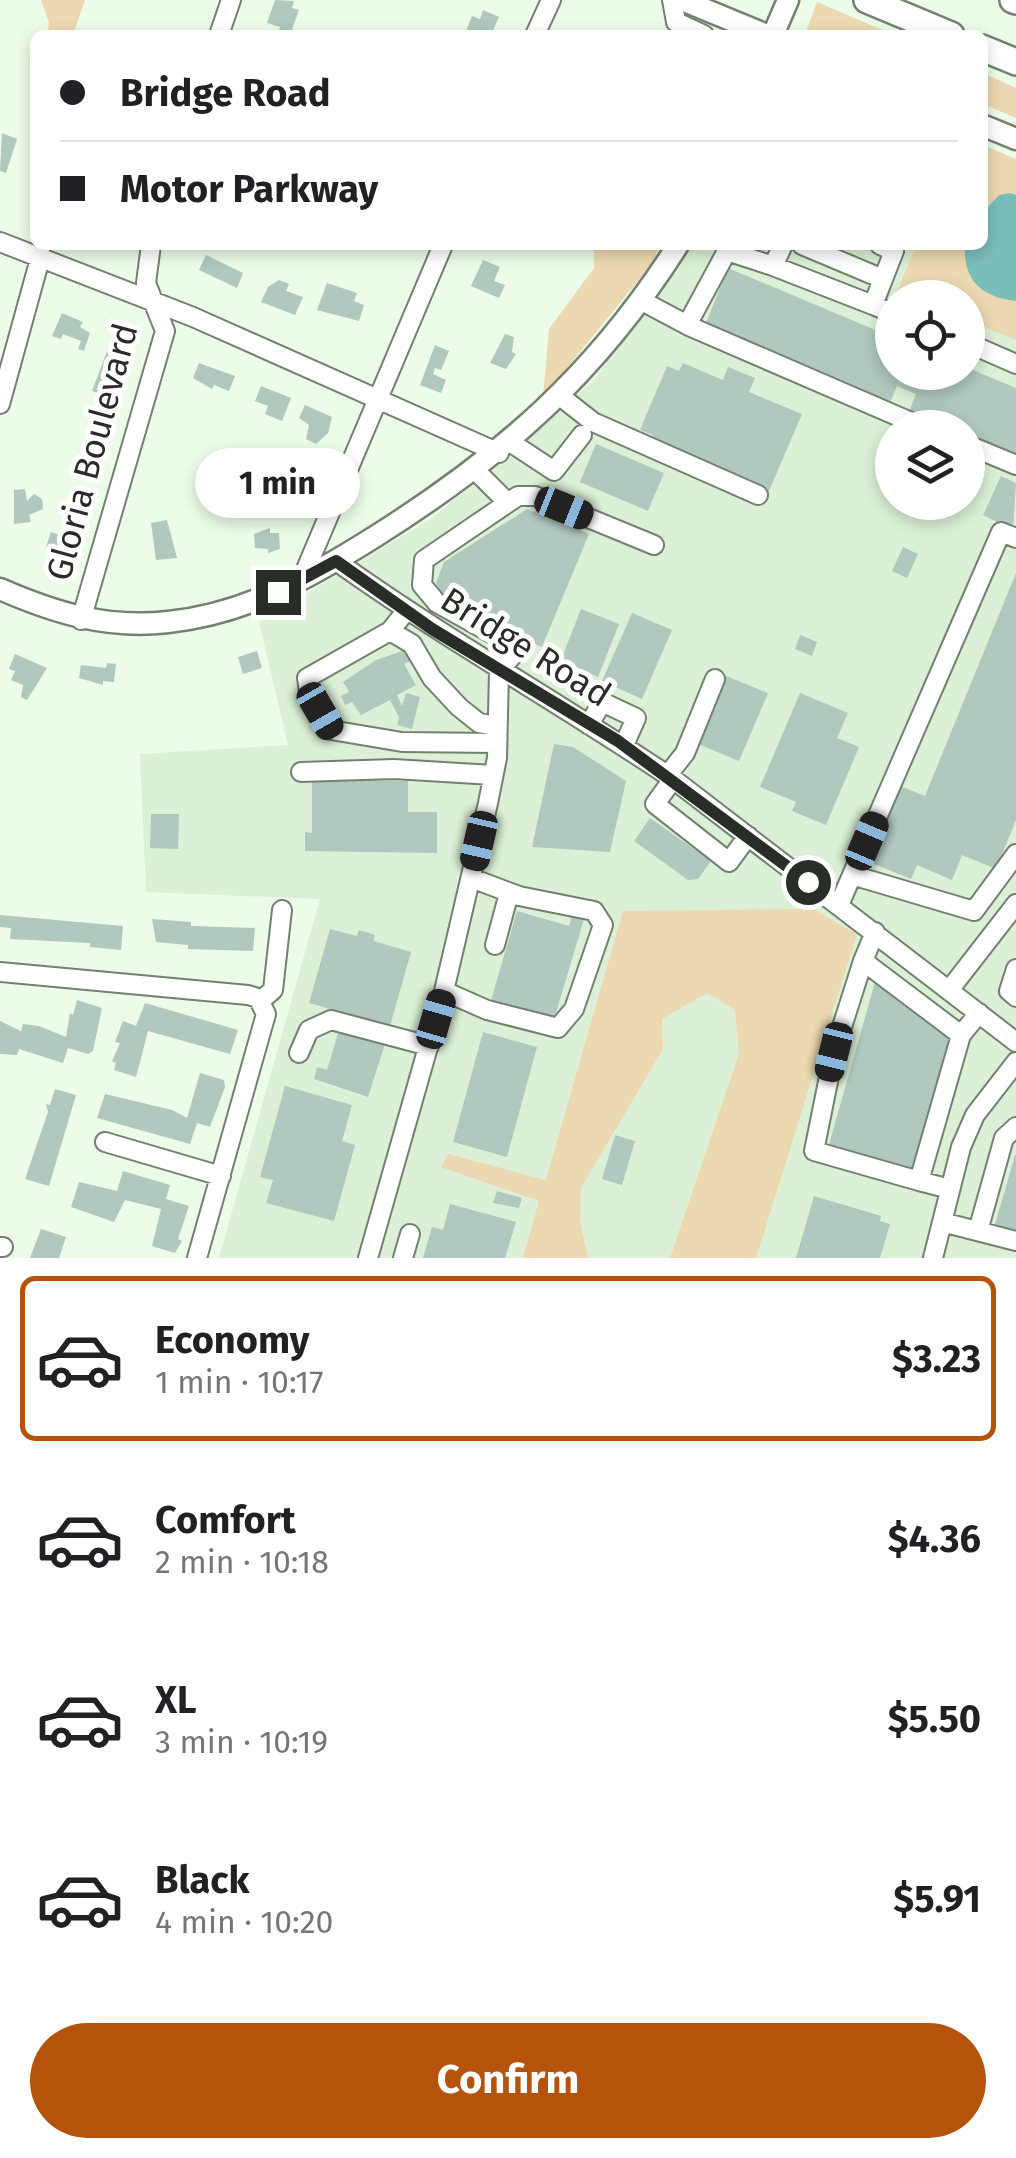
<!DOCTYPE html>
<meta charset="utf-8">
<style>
body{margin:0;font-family:"Fira Sans",sans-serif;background:#f2f2f2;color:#202124;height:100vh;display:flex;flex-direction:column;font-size:38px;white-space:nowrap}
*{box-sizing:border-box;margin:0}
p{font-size:32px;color:#757577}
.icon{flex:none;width:55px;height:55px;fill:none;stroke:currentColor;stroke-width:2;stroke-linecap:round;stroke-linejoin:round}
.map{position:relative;height:1258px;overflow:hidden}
.panel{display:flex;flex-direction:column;background:#fff;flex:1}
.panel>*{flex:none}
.banner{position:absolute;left:30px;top:30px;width:958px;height:220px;border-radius:15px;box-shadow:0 5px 15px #0003;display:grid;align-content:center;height:220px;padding:0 30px;background:#fff}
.buttons{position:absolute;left:875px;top:280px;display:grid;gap:20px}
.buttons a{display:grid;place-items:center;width:110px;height:110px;border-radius:50%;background:#fff;box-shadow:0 5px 15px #0003;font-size:50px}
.end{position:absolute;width:45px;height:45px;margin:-22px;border:12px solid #282e27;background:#fff;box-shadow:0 0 0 5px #fff}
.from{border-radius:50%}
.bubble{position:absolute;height:70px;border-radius:35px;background:#fff;box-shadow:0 5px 15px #0003;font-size:32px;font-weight:700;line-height:70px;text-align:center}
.car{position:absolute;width:30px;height:60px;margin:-30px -15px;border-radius:12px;box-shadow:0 0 8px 2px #0007;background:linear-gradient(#222 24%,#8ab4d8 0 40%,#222 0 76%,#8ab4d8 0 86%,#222 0)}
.banner b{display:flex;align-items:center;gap:35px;height:95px;font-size:38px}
.banner b+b{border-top:2px solid #e0e0e0}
.banner i{width:25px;height:25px;background:#202124}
ul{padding:18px 0 0;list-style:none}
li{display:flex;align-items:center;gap:30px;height:165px;margin:0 20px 15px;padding:0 10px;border:5px solid transparent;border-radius:15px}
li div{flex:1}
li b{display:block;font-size:38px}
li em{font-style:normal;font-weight:700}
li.selected{border-color:#b45309}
li>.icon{width:90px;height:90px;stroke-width:1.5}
.button{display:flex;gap:20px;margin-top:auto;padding:20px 30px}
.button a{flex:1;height:115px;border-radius:60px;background:#b45309;color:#fff;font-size:40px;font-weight:700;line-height:115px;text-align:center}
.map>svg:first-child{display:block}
</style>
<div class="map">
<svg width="1016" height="1258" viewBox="0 0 1016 1258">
<rect width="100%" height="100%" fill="#ecfce8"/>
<path fill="#dbf0d6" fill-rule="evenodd" d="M 983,145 L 1016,159 L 1016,1258 L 219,1258 L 320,899 L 146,892 L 140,754 L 288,745 L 259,622 L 434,517 L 594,380 L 690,245 L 982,245 ZM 892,298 L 968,298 L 968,372 L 892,372 ZM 892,428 L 968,428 L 968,502 L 892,502 Z"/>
<path fill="#ecd9b1" d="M 41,0 L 85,0 L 73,35 L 47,35 L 49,23 Z
M 817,2 L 894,35 L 806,32 Z
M 983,73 L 1016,88 L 1016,118 L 983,104 Z
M 983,145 L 1016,159 L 1016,340 L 968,320 L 968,298 L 916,297 L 898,290 L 916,245 L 982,245 Z
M 594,245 L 660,245 L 652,264 L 543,397 L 549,329 L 594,268 Z
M 813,909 L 857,934 L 756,1258 L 670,1258 L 739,1054 L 735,1010 L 707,993 L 662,1019 L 663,1049 L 581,1188 L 580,1221 L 588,1258 L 523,1258 L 539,1201 L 441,1167 L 448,1154 L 546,1180 L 623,911 Z"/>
<path fill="#7abebc" d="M 1010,193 L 1016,195 L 1016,301 C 981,297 963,280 965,245 L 982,245 L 983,212 L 999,195 Z"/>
<path fill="#b0c8bd" d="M 275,0 L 294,1 L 292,8 L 299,10 L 290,35 L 277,35 L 280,27 L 267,23 Z
M 483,10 L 499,17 L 491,35 L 471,35 L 466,31 L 472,16 L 480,19 Z
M 2,133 L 17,139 L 6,173 L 0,171 Z
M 206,255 L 243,273 L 237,288 L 199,270 Z
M 483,260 L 500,267 L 494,281 L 505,285 L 499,298 L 471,286 Z
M 728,268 L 892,337 L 892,372 L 968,372 L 968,368 L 1016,388 L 1016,457 L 968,437 L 968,428 L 945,428 L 909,412 L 916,394 L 897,386 L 889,405 L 704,328 Z
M 279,280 L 289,284 L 286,291 L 303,297 L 295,315 L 261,302 L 268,287 Z
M 327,283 L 357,293 L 354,301 L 364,305 L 359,321 L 317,310 Z
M 62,313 L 83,322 L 80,327 L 90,333 L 84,351 L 78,349 L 81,341 L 63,334 L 61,339 L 52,336 Z
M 114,333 L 128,338 L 125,346 L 129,347 L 110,397 L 92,391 Z
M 505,334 L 514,337 L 512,352 L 516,354 L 506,369 L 490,363 Z
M 435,345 L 449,351 L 441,370 L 435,368 L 433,374 L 446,380 L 441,393 L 420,385 Z
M 199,363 L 235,376 L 229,391 L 214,385 L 212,389 L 193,378 Z
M 683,363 L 723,380 L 728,367 L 755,378 L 749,392 L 802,414 L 768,493 L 650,443 L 653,435 L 640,430 L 667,366 L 679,371 Z
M 261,386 L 291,398 L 282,421 L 265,414 L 268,406 L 255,401 Z
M 305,405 L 332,417 L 328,433 L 316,444 L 306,439 L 309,425 L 299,418 Z
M 596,444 L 664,473 L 648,511 L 580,482 Z
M 1001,476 L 1016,483 L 1013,530 L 983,515 Z
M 25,489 L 27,501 L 34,494 L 42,499 L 43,509 L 29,515 L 31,522 L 14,524 L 14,490 Z
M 527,509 L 589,534 L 542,647 L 480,621 L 478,613 L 446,600 L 436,583 L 444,562 Z
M 167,520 L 177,558 L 156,560 L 151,523 Z
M 270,528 L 270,533 L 279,533 L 280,549 L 268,553 L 268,549 L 255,548 L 254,534 Z
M 51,532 L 74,540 L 72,547 L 67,545 L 64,554 L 46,547 Z
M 903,547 L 918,554 L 907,578 L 892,571 Z
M 1016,573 L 1016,820 L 996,869 L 962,855 L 952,880 L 917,865 L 911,879 L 862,859 L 893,783 L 925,796 Z
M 581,609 L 619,624 L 598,677 L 561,660 Z
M 632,613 L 672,630 L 642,699 L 602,681 Z
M 800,635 L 817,642 L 812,656 L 795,649 Z
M 408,649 L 413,660 L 404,664 L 416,685 L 397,695 L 402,706 L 406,693 L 420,697 L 412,729 L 397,725 L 399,717 L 390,700 L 361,715 L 352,702 L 345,705 L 341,696 L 349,692 L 343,682 L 376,660 Z
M 257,651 L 262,668 L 243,674 L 238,657 Z
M 15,654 L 47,668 L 27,700 L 21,697 L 23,685 L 11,680 L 15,671 L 9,669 Z
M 107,663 L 116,664 L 114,682 L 103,681 L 103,685 L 79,678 L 81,665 L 106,668 Z
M 726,676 L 768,693 L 739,761 L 698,744 Z
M 800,693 L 848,713 L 837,738 L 859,747 L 826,825 L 792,811 L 796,802 L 760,787 Z
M 554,744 L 573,747 L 626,781 L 610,852 L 532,847 Z
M 312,779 L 408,781 L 408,812 L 437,812 L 437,853 L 305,851 L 305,832 L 312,833 Z
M 151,814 L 179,814 L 178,849 L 150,848 Z
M 650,818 L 711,861 L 698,879 L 688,880 L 634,841 Z
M 517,911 L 569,926 L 572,915 L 584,919 L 553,1023 L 490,1004 Z
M 0,915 L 123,926 L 121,950 L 90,947 L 90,943 L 10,939 L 11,928 L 0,927 Z
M 152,919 L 191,922 L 191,926 L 255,928 L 253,951 L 188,949 L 188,945 L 156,942 Z
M 330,929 L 357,936 L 359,930 L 375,935 L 374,941 L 411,952 L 390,1026 L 309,1003 Z
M 875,982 L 949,1038 L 912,1172 L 828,1148 Z
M 77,1000 L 102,1008 L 93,1051 L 88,1054 L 68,1048 L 63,1063 L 19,1049 L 17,1055 L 0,1054 L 0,1021 L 21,1031 L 23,1024 L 39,1026 L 66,1037 L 70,1013 L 73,1015 Z
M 145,1003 L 238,1030 L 230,1054 L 148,1031 L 136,1077 L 114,1070 L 116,1063 L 112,1061 L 120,1043 L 115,1042 L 123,1021 L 136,1026 Z
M 339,1030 L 385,1044 L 368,1097 L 314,1079 L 317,1067 L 327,1070 Z
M 483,1032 L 537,1047 L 507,1157 L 453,1142 Z
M 200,1073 L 224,1080 L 225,1087 L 210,1127 L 197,1123 L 190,1144 L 97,1118 L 105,1094 L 172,1110 L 187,1118 Z
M 285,1086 L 352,1105 L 342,1141 L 355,1145 L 334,1221 L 266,1203 L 273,1180 L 260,1177 Z
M 55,1089 L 76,1095 L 49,1186 L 25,1179 L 48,1112 L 46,1104 L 50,1105 Z
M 615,1135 L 635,1141 L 622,1185 L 602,1179 Z
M 1015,1155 L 1016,1155 L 1016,1234 L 994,1228 Z
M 123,1171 L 170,1185 L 166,1199 L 189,1206 L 178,1239 L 182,1241 L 175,1253 L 152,1246 L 161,1209 L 125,1200 L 114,1222 L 71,1207 L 79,1182 L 117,1191 Z
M 497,1191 L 522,1198 L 519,1208 L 493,1203 Z
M 814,1196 L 881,1216 L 880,1221 L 890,1224 L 880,1258 L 796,1258 Z
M 450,1204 L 516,1222 L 505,1258 L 423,1258 L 432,1227 L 443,1230 Z
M 41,1229 L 66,1237 L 59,1258 L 30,1258 Z"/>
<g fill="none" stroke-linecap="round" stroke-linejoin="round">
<g stroke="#738170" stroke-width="22">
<path id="minor" d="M 672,0 L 676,22 L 704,35
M 219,35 L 231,0
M 535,35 L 551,0
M 0,242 L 193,317 L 499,453
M 802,245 L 883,279
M 880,245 L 894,251 L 873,305 L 892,313
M 773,266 L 873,305
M 642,301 L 691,327 L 925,428
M 687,325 L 727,251 L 773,266 L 783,245
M 968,343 L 1016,364
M 560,396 L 593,422 L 758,495
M 0,404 L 41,255
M 510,442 L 554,471 L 582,435
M 968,445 L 1016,465
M 475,470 L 506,501
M 336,561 C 445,639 562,704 673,779 L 1016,1042
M 301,581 L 443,245
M 406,611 L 390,631 L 307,678 L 309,692 L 331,730 L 402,742 L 497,743
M 81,620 L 165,331 L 146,283 L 151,245
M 390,631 L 412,644 L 432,678 L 459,707 L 479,723 L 497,726
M 499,671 L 512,656 L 514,646 L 437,603 L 422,585 L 424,560 L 518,496 L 535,496 L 654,545
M 589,725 L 602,702 L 636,718 L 624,745
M 301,772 L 394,769 L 493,775
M 667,776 L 685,753 L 715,679
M 673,779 L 655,804 L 729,862 L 748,836
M 852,875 L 974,911 L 1016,854
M 839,905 L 1001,532 L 1016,538
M 875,932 L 863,961 L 961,1035 L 979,1013
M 495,945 L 509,893
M 863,961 L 834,1052 L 814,1151 L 919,1181
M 1016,969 L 1009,991 L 1016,997
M 0,972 L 248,995 L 258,998 L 266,1014 L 197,1258
M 950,989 L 1016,904
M 444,991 L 487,1010 L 558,1028 L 574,1009 L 603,925 L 594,911 L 519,896 L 471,878
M 260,1001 L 273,990 L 282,910
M 299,1053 L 309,1030 L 331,1020 L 429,1046
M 105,1142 L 221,1176
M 950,1189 L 919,1181 L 961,1035
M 942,1222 L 1016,1241
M 978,1231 L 1004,1138 L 1016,1127
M 0,1247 L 3,1247
M 368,1258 L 444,991 L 488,803 L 497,758 L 499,671
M 403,1258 L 410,1234
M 933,1258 L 961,1147 L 975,1115 L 1016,1062"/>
</g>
<g stroke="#738170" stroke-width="25">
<path id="major" d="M 682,0 L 767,35
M 773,35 L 788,0
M 982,125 L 1016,139
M 0,589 C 55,613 107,629 168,622 C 246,614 311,577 376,536 C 503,456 597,373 678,245"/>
</g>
<g stroke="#738170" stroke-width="30">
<path id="highway" d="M 867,0 L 951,35
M 1013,0 L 1016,1
M 982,48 L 1016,62"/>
</g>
<use href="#minor" stroke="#fff" stroke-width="18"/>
<use href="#major" stroke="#fff" stroke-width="20"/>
<use href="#highway" stroke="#fff" stroke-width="25"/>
</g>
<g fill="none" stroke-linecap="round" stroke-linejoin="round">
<path stroke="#282e27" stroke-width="12" d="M 278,592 L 336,561 L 432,629 L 618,741 L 808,882"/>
</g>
<g text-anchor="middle" stroke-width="10" stroke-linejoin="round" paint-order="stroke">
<g font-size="35" fill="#282e27" stroke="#fff">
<text transform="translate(92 452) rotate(-75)" y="12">Gloria Boulevard</text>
<text transform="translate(526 647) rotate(32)" y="12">Bridge Road</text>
</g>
</g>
</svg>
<div class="buttons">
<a><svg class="icon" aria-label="locate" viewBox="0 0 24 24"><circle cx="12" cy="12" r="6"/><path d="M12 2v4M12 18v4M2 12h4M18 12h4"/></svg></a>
<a><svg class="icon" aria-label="layers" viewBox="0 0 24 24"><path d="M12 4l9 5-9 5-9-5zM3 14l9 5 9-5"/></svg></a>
</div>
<i class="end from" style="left:808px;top:882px"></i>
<i class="end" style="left:278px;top:592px"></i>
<div class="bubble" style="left:195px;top:448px;width:165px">1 min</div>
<i class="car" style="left:564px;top:508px;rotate:112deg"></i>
<i class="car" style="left:320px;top:711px;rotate:150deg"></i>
<i class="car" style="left:479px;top:841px;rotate:193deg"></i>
<i class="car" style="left:867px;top:841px;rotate:23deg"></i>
<i class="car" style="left:436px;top:1019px;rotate:16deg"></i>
<i class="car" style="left:834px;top:1052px;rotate:194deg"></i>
<div class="banner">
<b><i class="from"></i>Bridge Road</b>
<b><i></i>Motor Parkway</b>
</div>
</div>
<section class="panel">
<ul>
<li class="selected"><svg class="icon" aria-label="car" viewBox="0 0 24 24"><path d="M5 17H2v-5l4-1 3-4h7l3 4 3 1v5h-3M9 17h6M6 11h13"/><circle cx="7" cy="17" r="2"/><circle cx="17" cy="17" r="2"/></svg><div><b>Economy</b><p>1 min · 10:17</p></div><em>$3.23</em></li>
<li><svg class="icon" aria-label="car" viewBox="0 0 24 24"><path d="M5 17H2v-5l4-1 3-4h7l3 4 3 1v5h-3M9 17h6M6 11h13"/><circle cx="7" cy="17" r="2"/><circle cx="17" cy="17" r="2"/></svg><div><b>Comfort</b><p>2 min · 10:18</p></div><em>$4.36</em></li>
<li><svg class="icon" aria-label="car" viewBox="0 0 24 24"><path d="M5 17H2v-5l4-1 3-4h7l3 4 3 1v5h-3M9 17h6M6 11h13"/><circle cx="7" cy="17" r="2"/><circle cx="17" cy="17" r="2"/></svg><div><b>XL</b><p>3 min · 10:19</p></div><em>$5.50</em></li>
<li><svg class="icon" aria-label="car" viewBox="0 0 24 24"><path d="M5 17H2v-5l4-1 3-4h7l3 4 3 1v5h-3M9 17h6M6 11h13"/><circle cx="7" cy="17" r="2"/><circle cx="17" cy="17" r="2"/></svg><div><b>Black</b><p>4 min · 10:20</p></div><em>$5.91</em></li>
</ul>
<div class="button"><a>Confirm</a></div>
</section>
